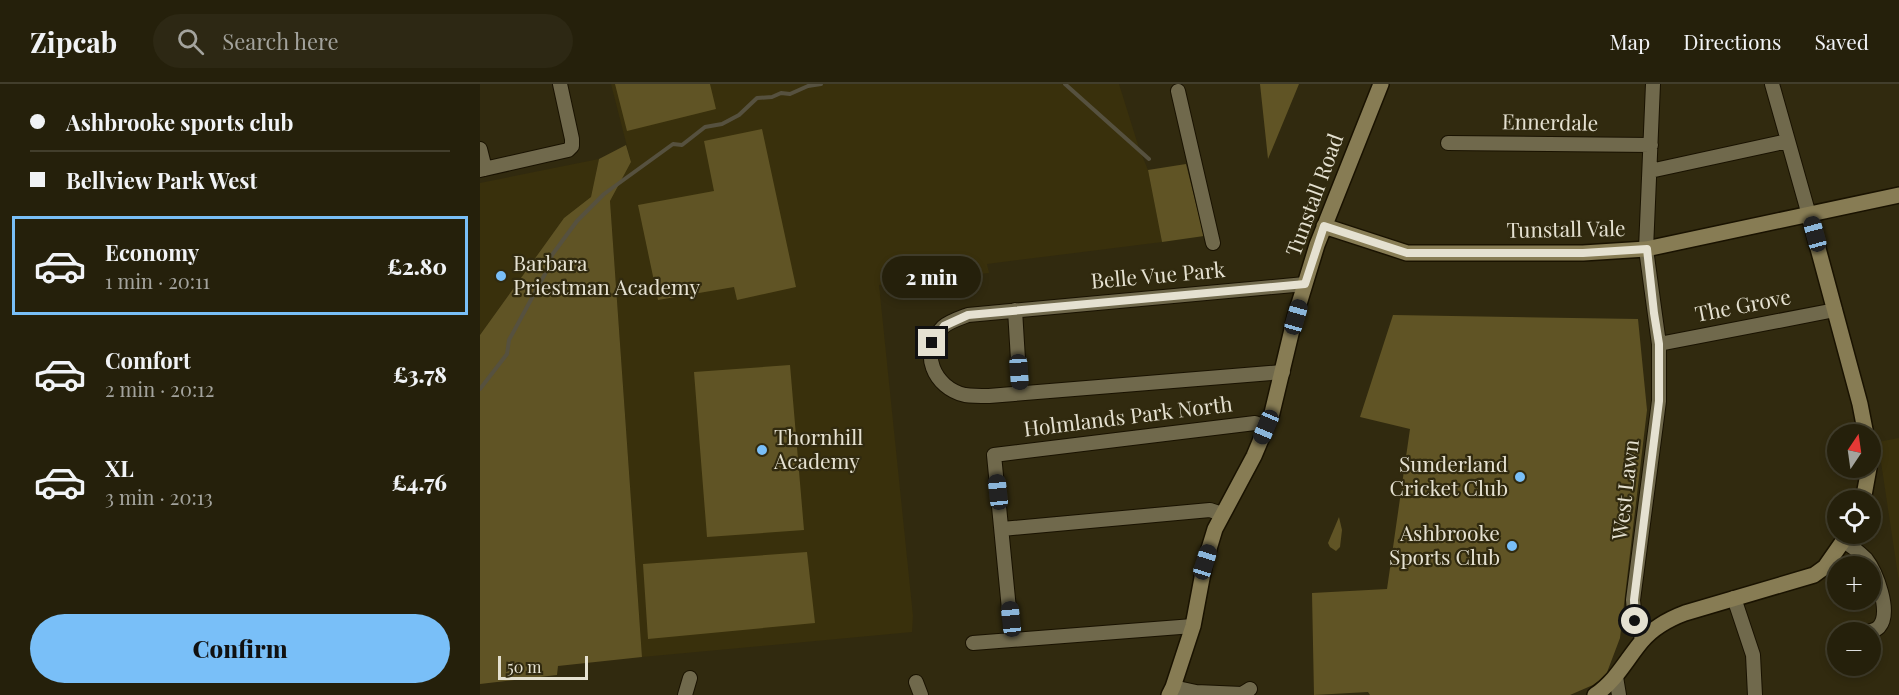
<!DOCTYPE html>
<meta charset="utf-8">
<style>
body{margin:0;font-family:"Playfair Display",serif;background:#2d2814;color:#f1f3f6;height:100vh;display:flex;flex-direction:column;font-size:22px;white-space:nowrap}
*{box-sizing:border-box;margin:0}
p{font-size:20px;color:#a3a39d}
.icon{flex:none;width:33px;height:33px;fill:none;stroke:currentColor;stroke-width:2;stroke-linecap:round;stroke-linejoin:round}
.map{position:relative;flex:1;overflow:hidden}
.details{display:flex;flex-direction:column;background:#25200b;width:480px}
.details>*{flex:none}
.top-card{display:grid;align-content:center;height:132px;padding:0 30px;background:#25200b}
.needle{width:39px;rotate:13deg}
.fabs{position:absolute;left:1347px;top:340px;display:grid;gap:12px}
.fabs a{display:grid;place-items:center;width:54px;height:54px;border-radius:50%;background:#25200b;box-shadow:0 3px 9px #0003,0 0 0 2px #423e2c;font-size:30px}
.scale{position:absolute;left:18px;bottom:15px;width:90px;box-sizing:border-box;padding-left:6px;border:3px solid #e5e1d1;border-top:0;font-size:16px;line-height:21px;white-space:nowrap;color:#e5e1d1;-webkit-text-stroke:4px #312a0f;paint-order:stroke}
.end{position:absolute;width:27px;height:27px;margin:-14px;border:8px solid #e5e1d1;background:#111;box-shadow:0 0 0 3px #111}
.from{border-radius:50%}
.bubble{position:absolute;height:42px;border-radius:21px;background:#25200b;box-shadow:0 3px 9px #0003,0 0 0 2px #423e2c;font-size:20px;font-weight:800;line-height:42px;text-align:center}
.car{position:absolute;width:18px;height:36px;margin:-18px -9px;border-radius:8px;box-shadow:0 0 4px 2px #0007;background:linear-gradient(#222 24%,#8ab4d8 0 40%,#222 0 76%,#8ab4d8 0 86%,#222 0)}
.top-card b{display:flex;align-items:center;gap:21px;height:57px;font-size:22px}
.top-card b+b{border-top:2px solid #423e2c}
.top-card i{width:15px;height:15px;background:#f1f3f6}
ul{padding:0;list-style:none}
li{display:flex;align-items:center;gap:18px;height:99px;margin:0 12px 9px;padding:0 18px;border:3px solid transparent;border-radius:0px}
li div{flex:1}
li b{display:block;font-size:22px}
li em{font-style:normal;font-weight:800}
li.selected{border-color:#79bff8}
li>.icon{width:54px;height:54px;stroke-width:1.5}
.action{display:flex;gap:12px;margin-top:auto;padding:12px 30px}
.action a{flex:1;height:69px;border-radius:36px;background:#79bff8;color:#111;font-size:24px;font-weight:800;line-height:69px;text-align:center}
header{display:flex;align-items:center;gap:36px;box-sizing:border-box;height:84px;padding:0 30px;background:#25200b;border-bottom:2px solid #423e2c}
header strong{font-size:28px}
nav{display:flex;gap:33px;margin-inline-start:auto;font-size:21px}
.search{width:420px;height:54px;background:#2d2814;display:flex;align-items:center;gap:15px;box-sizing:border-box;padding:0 21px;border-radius:33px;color:#a3a39d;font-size:22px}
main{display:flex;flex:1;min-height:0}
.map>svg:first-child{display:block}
</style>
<header>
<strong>Zipcab</strong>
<div class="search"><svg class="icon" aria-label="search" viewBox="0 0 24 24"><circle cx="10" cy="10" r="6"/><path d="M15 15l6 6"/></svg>Search here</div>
<nav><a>Map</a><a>Directions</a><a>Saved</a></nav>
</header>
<main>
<section class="details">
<div class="top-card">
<b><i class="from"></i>Ashbrooke sports club</b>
<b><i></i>Bellview Park West</b>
</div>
<ul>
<li class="selected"><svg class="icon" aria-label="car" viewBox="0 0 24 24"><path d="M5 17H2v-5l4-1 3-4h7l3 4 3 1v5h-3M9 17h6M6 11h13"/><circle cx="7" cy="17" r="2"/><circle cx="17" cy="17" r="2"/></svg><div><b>Economy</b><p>1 min · 20:11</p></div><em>£2.80</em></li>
<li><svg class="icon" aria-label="car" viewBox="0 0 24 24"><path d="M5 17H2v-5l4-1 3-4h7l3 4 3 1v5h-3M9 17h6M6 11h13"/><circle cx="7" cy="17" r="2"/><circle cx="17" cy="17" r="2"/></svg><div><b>Comfort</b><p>2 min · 20:12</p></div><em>£3.78</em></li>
<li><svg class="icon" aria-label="car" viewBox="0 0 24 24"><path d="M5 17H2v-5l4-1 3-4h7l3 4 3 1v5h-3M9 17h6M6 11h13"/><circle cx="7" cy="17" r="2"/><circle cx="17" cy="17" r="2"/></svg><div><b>XL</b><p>3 min · 20:13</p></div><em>£4.76</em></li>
</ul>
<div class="action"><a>Confirm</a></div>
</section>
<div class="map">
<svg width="1419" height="611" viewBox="0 0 1419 611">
<rect width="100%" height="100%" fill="#312a0f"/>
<path fill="#39300c" d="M 131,0 L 639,0 L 659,64 L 668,86 L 682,158 L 507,180 L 509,189 L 399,201 L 433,532 L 432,548 L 162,573 L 130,117 L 151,78 Z
M 119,75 L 111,113 L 84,134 L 0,251 L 0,99 Z
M 1419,354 L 1419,498 L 1398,358 Z"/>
<path fill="#605425" d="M 135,0 L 230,0 L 236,25 L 147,47 Z
M 780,0 L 819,0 L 788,75 Z
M 282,45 L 316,203 L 257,216 L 254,203 L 178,216 L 158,121 L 234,107 L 224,57 Z
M 146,61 L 151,78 L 130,117 L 162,573 L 78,582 L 77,591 L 0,600 L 0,251 L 84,134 L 111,113 L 119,75 Z
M 706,80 L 724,152 L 682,158 L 668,86 Z
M 913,231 L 1158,235 L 1167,326 L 1140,554 L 1126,591 L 1113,601 L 1090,611 L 890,611 L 888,608 L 834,611 L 832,509 L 907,505 L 930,345 L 880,333 Z
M 310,281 L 324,446 L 227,453 L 214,288 Z
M 859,433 L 862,446 L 860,463 L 856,467 L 850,463 L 848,459 Z
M 327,468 L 335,539 L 168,555 L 163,480 Z"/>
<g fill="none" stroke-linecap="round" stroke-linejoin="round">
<path stroke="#56513f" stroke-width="4" d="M 585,0 L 669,75
M 0,305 L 27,270 L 29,256 L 65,190 L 72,171 L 97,137 L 124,110 L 193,60 L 202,61 L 225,43 L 242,40 L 259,31 L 277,14 L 292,13 L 301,9 L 310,10 L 328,2 L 341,0"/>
<g stroke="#191200" stroke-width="16">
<path id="street" d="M 1292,0 L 1329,131
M 698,7 L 733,159
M 968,59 L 1171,61
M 0,65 L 5,85
M 0,86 L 88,66 L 92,62 L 92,55 L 80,0
M 1170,87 L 1308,57
M 535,226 L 540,309
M 1179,260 L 1355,226
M 803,288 L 509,312 C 501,312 493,312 485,311 C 454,304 438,268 463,243 C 468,238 480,234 488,231 L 825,200
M 522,445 L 730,426 L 742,430
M 1363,457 C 1372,462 1379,468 1386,475 C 1396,488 1412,528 1399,543 C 1395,547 1388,548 1381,549
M 1254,514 L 1273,571 L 1275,611
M 532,556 L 514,371 L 775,339 L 786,343
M 1163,556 L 1155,537 L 1153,516 L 1179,317 L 1179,260 L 1166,165 L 1173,0
M 493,559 L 713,542
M 1136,593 L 1139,611
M 436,598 L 441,611
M 693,603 L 716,608 L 762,610 L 770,605
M 205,611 L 210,594"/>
</g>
<g stroke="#191200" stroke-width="18">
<path id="secondary" d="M 1329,131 L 1380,320 L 1386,351
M 844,142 L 927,169 L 1103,169 L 1166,165 L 1419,111
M 1383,417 L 1389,384
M 689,611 L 693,603 L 713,542 L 725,478 L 735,445 L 774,372 L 792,329 L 815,233 L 837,161 L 901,0
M 1115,611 C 1136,597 1146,576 1162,557 C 1173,544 1189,535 1205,529 L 1334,491 L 1345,483 L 1368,450"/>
</g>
<use href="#street" stroke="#70694c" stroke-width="14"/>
<use href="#secondary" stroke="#877c54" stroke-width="15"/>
</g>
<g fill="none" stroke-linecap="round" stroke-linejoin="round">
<path stroke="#e5e1d1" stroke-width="8" d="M 452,259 L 464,242 L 488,231 L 825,200 L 844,142 L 927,169 L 1103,169 L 1167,165 L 1174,229 L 1179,260 L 1179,317 L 1154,516 L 1155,537"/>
</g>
<g fill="#79bff8" stroke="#312a0f" stroke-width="2">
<circle cx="21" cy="192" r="6"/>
<circle cx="282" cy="366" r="6"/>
<circle cx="1040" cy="393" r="6"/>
<circle cx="1032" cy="462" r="6"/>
</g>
<g text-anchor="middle" stroke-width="4.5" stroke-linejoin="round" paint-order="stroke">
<g font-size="21" fill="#e5e1d1" stroke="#312a0f">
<text transform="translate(1070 39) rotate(1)" y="7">Ennerdale</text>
<text transform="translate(835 111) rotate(-70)" y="7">Tunstall Road</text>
<text transform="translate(1086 146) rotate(-1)" y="7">Tunstall Vale</text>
<text transform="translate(678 192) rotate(-5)" y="7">Belle Vue Park</text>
<text transform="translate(1263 222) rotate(-11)" y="7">The Grove</text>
<text transform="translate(648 333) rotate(-7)" y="7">Holmlands Park North</text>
<text transform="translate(1146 406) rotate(-83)" y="7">West Lawn</text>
</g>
<g font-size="21" fill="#e5e1d1" stroke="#312a0f" text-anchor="start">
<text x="33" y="187">Barbara<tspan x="33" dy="24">Priestman Academy</tspan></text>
<text x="294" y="361">Thornhill<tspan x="294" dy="24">Academy</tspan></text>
<text x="1028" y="388" text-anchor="end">Sunderland<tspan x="1028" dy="24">Cricket Club</tspan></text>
<text x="1020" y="457" text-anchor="end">Ashbrooke<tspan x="1020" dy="24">Sports Club</tspan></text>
</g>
</g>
</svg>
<div class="fabs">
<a><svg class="needle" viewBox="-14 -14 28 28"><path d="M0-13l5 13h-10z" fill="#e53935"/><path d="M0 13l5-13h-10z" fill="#a3a39d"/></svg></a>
<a><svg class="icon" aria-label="locate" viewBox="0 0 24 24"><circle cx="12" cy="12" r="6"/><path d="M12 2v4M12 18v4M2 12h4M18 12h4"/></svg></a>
<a>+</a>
<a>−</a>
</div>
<div class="scale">50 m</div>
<i class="end from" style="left:1155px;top:537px"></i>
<i class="end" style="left:452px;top:259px"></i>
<div class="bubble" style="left:402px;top:172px;width:99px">2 min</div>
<i class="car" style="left:1335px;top:150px;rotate:345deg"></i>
<i class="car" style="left:816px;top:233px;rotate:16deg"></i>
<i class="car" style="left:539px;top:288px;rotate:176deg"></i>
<i class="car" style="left:786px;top:343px;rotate:203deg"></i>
<i class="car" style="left:518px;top:408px;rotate:354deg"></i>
<i class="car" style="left:725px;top:478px;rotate:17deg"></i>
<i class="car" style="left:531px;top:535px;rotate:354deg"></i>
</div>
</main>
